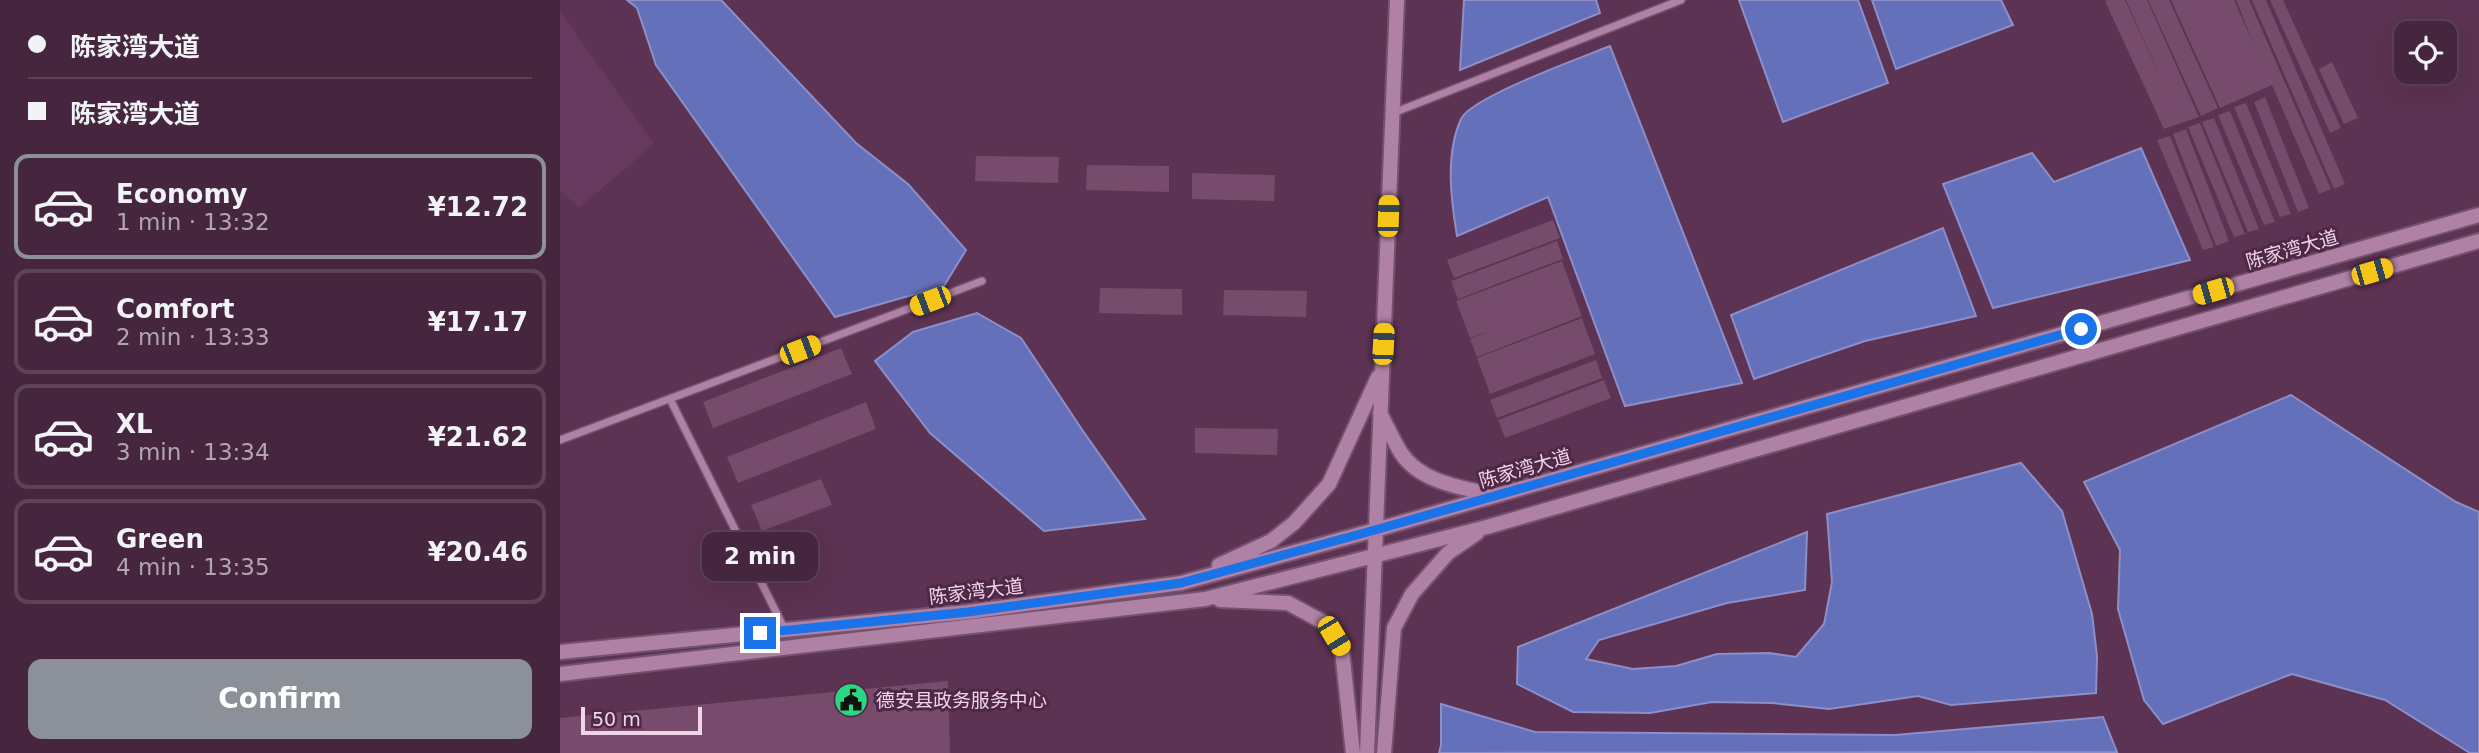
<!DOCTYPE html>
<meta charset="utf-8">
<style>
body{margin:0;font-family:"DejaVu Sans","Noto Sans SC",sans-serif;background:#4c2e45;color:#f1f3f6;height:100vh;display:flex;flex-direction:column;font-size:26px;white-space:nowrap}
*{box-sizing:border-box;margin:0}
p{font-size:23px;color:#b0a5b0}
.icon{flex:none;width:38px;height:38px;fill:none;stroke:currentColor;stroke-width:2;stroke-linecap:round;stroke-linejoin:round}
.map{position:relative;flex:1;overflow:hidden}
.side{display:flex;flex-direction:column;background:#45263e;width:560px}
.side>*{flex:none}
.top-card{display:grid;align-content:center;height:154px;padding:0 28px;background:#45263e}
.fabs{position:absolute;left:1834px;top:21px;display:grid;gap:14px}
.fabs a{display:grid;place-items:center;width:63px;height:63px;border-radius:14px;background:#45263e;box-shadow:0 7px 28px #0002,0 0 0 2px #5d4358;font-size:35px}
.scale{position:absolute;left:21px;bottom:18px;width:121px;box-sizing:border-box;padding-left:7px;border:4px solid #efd5e7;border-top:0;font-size:19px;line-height:24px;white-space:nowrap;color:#efd5e7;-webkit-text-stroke:5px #502847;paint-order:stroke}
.end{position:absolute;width:32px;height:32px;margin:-16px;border:9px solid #1a73e8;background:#fff;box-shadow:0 0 0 4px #fff}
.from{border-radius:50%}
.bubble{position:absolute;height:49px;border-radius:14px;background:#45263e;box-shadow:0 7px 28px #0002,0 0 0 2px #5d4358;font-size:23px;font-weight:700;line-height:49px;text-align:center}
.car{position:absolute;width:21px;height:42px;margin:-21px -10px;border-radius:9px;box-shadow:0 0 5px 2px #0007;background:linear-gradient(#f5c518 24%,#345 0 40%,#f5c518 0 76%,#345 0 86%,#f5c518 0)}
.top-card b{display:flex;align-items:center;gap:24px;height:66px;font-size:26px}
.top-card b+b{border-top:2px solid #5d4358}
.top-card i{width:18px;height:18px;background:#f1f3f6}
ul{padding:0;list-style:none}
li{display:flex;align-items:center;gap:21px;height:105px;margin:0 14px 10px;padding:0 14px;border:4px solid #5d4358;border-radius:14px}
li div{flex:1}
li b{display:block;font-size:26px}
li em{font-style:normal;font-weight:700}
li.on{border-color:#8c9099}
li>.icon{width:63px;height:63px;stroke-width:1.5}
.cta{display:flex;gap:14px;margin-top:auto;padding:14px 28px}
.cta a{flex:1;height:80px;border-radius:14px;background:#8c9099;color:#fff;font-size:28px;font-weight:700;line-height:80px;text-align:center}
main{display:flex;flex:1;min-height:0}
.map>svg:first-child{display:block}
</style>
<main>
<section class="side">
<div class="top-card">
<b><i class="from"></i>陈家湾大道</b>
<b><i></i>陈家湾大道</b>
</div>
<ul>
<li class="on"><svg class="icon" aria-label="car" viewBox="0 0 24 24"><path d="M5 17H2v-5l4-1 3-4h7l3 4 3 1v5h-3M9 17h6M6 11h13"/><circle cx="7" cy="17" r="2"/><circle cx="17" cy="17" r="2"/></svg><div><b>Economy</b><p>1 min · 13:32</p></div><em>¥12.72</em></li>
<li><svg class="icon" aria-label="car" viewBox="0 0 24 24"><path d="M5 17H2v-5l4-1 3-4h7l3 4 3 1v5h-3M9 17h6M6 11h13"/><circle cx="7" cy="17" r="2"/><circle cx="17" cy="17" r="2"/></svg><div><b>Comfort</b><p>2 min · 13:33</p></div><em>¥17.17</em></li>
<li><svg class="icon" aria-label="car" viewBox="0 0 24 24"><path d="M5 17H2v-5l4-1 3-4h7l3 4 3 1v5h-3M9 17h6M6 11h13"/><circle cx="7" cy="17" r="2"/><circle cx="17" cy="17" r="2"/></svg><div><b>XL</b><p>3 min · 13:34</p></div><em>¥21.62</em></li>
<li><svg class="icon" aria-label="car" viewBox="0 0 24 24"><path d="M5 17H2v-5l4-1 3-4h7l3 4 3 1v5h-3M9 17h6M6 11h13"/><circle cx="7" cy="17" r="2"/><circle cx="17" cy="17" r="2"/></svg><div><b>Green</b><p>4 min · 13:35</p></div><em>¥20.46</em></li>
</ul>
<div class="cta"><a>Confirm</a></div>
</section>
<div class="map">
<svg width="1919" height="753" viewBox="0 0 1919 753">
<rect width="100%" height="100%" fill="#5c3352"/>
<path fill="#68395e" d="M 0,11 L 94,144 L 19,208 L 0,190 Z"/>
<path fill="#6570ba" stroke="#8e8ec8" stroke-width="2" d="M 67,0 L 161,0 L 296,143 L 348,184 L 406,250 L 384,286 L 275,317 L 96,65 L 77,8 Z
M 904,0 L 1036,0 L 1040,13 L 900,70 Z
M 1179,0 L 1298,0 L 1328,83 L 1223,122 Z
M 1312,0 L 1441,0 L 1453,25 L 1336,69 Z
M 1050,46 L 1182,383 L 1065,406 L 988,197 L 897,236 C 891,200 885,154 901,119 C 911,97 1023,57 1050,46 Z
M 1581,148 L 1630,260 L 1433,308 L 1383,184 L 1472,153 L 1494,182 Z
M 1383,228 L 1416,316 L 1305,341 L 1194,379 L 1171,315 Z
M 417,313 L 461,338 L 523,431 L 585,519 L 484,531 L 370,433 L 315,361 L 353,332 Z
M 1731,395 L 1896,502 L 1919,512 L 1919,753 L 1910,753 L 1825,700 L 1732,674 L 1603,724 L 1584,700 L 1558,609 L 1560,550 L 1524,482 Z
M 1461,463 L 1502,511 L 1532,614 L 1537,656 L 1536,693 L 1391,705 L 1358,696 L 1269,709 L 1212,703 L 1152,702 L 1090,713 L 1013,712 L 957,684 L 958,647 L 1247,532 L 1245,590 L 1167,603 L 1039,640 L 1026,659 L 1073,669 L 1116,666 L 1157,654 L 1209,653 L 1236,657 L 1264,624 L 1272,582 L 1267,514 Z
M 881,704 L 975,732 L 1335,735 L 1543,717 L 1557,752 L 879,753 L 881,745 Z"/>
<path fill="#764b6b" d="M 1548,0 L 1565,0 L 1607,92 L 1566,0 L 1587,0 L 1639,117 L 1604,129 L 1545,1 Z
M 1588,0 L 1609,0 L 1658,108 L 1641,116 Z
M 1611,0 L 1674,0 L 1695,47 L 1676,0 L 1689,0 L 1771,189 L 1759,194 L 1712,85 L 1660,108 Z
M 1692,0 L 1706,0 L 1785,184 L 1774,189 Z
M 1710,0 L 1723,0 L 1781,128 L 1770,133 Z
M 1772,62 L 1798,118 L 1784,124 L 1759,69 Z
M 1705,97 L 1749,208 L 1738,212 L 1694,102 Z
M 1686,103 L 1731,214 L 1720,217 L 1674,107 Z
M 1670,111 L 1715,222 L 1704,225 L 1658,115 Z
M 1654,118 L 1699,229 L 1688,232 L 1642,122 Z
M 1640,123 L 1685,234 L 1674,237 L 1628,127 Z
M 1626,129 L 1669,241 L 1656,246 L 1613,134 Z
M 1610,136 L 1654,247 L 1643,250 L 1597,140 Z
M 416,156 L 499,157 L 498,183 L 415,181 Z
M 527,165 L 609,166 L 609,192 L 526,190 Z
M 632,173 L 715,175 L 714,201 L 632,199 Z
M 993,220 L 1000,238 L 894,278 L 887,260 Z
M 997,241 L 1003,259 L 898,299 L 891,281 Z
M 1002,261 L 1022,316 L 917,357 L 910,339 L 929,331 L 910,338 L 896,301 Z
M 540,288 L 622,289 L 622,315 L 539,313 Z
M 664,290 L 747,291 L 746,317 L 663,315 Z
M 1022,318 L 1035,354 L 930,394 L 917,358 Z
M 281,348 L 292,374 L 153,428 L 143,402 Z
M 1036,360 L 1042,378 L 937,418 L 930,400 Z
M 1044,380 L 1051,398 L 945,438 L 938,420 Z
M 306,402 L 316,429 L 178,483 L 167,457 Z
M 635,428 L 718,429 L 717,455 L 635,453 Z
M 261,479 L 272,505 L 202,531 L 191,505 Z
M 388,681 L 390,753 L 0,753 L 0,718 Z"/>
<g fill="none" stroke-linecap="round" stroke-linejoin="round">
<g stroke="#74516c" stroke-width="10">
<path id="minor" d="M 833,113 L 1121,0
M 110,399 L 225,630
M 0,440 L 422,281"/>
</g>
<g stroke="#74516c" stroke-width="18">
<path id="secondary" d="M 820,413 C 827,426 833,440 841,453 C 861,483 903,488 935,495
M 659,565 L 711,541 L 734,523 L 769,484 L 818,377
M 660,600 L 728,603 L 765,623 L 782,650 L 793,753
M 0,652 L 408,612 L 621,583 L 815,530 L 1919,215
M 0,674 L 645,599 L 927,527 L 1919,241
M 807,753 L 837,0
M 824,753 L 834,628 L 852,594 L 888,553 L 917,533"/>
</g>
<use href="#minor" stroke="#af81a4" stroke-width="7"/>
<use href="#secondary" stroke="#af81a4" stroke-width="14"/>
</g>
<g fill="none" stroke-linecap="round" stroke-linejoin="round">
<path stroke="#1a73e8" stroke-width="9" d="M 200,633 L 408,612 L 621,583 L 815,530 L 1521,329"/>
</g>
<defs>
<g id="civic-disc" transform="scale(1.75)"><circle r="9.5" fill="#2ad884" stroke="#502847"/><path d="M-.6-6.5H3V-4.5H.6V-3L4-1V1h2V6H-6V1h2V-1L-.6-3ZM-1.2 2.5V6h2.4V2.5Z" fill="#111"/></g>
</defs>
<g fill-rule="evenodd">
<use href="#civic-disc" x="291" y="700"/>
</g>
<g text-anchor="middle" stroke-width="6" stroke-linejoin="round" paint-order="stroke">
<g font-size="19" fill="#efd5e7" stroke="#502847">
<text transform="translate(1732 249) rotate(-16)" y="7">陈家湾大道</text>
<text transform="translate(965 468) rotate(-16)" y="7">陈家湾大道</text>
<text transform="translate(416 591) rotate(-7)" y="7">陈家湾大道</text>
</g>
<g font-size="19" fill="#efd5e7" stroke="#502847" text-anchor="start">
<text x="316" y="707">德安县政务服务中心</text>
</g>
</g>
</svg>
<div class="fabs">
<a><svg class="icon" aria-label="locate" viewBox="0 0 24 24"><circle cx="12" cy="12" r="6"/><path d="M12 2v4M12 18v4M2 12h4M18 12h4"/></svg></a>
</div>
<div class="scale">50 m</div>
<i class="end from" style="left:1521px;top:329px"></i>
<i class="end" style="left:200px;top:633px"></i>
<div class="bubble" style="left:142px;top:532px;width:116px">2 min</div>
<i class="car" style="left:828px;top:216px;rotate:2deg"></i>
<i class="car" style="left:1812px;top:272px;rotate:74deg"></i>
<i class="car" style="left:1653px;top:291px;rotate:254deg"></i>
<i class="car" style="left:370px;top:301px;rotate:249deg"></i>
<i class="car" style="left:823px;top:344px;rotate:3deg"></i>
<i class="car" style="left:240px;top:350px;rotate:69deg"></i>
<i class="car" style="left:774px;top:636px;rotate:149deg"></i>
</div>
</main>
